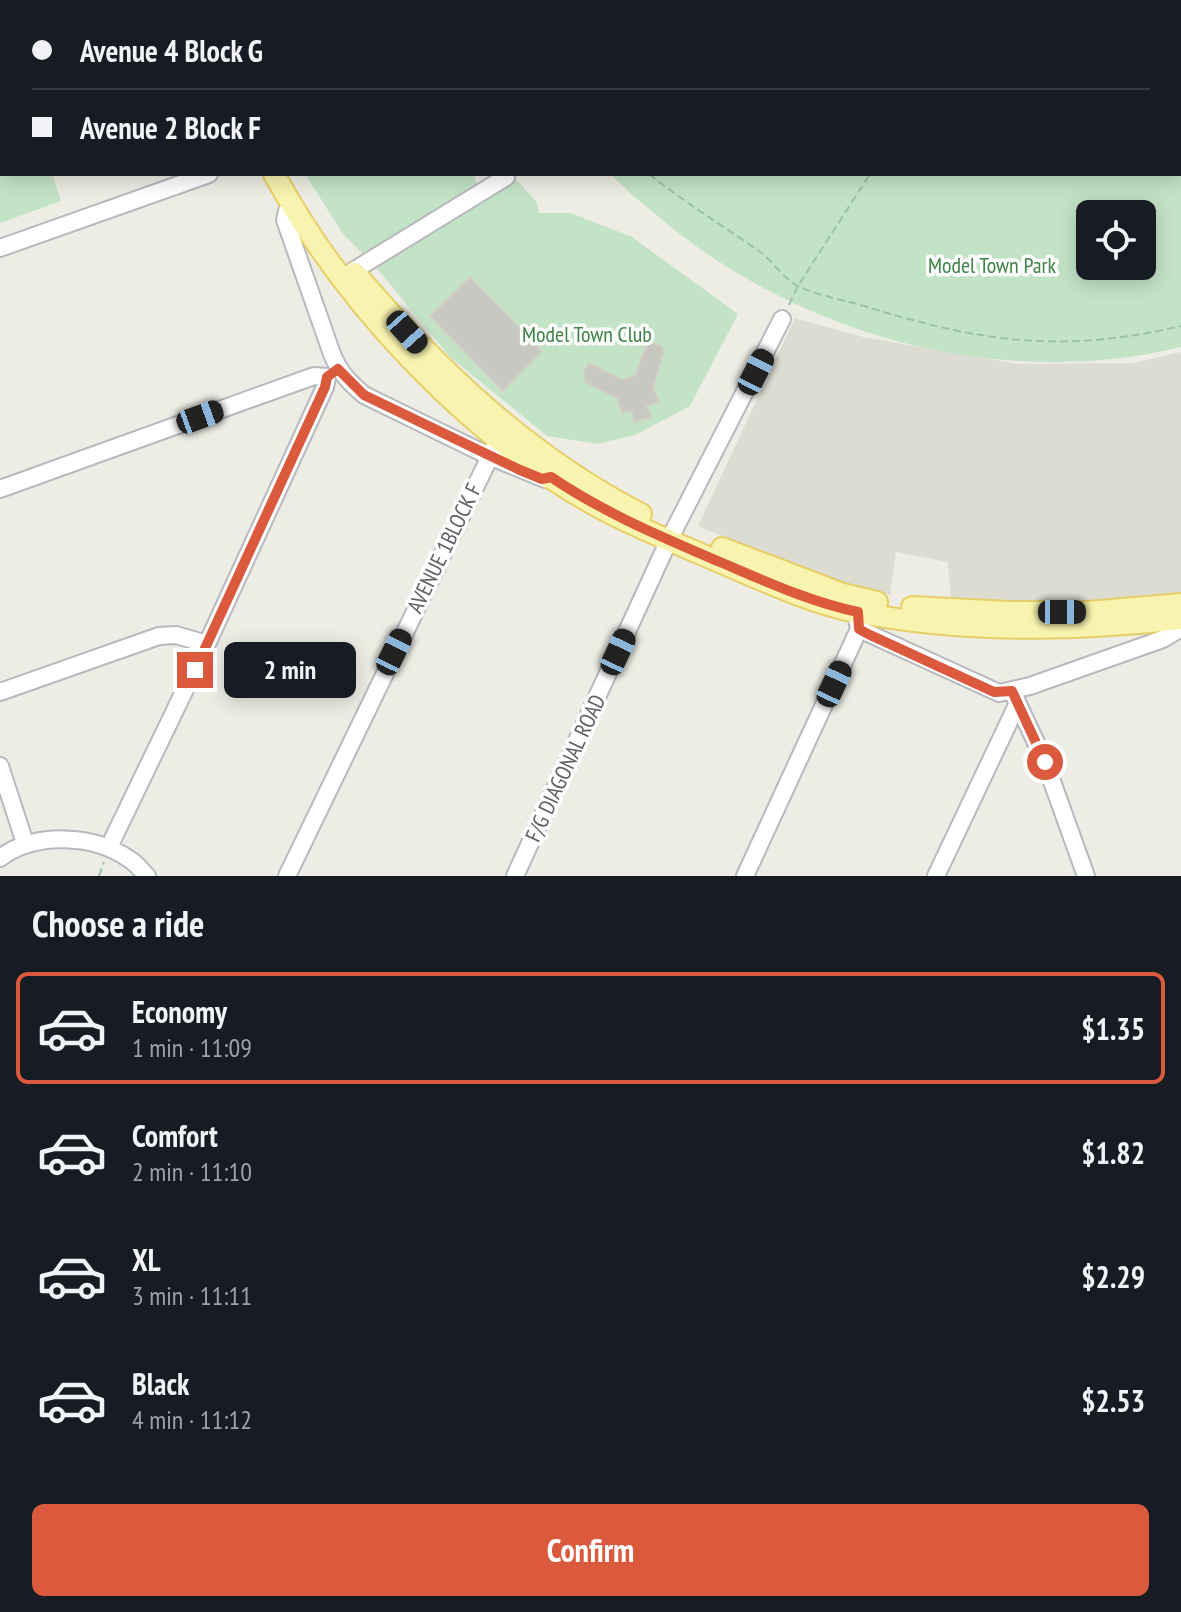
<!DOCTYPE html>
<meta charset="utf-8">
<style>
body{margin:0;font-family:"PT Sans Narrow",sans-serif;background:#242831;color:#f1f3f6;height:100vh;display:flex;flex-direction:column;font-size:30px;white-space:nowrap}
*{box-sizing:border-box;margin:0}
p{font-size:26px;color:#9ea1a6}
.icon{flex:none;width:44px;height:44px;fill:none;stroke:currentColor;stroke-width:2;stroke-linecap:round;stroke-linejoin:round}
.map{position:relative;height:876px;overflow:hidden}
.drawer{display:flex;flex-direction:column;background:#171b24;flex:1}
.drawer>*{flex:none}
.banner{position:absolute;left:0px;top:0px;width:1182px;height:176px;box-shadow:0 4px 20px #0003;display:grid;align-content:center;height:176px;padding:0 32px;background:#171b24}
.tools{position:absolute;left:1076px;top:200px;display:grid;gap:16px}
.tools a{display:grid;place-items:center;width:80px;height:80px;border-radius:12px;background:#171b24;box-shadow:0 4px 20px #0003;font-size:40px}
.end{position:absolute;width:36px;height:36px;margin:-18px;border:10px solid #db593d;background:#fff;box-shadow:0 0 0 4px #fff}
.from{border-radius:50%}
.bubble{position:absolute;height:56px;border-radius:12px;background:#171b24;box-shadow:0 4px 20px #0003;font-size:26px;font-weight:800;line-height:56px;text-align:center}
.car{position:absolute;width:24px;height:48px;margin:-24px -12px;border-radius:10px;box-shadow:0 0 6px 2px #0007;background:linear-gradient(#222 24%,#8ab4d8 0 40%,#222 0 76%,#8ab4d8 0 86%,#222 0)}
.banner b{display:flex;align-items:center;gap:28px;height:76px;font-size:30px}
.banner b+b{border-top:2px solid #363941}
.banner i{width:20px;height:20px;background:#f1f3f6}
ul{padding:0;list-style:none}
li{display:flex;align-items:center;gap:24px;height:112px;margin:0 16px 12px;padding:0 16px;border:4px solid transparent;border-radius:12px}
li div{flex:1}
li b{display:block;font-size:30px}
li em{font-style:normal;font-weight:800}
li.active{border-color:#db593d}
li>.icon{width:72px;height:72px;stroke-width:1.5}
h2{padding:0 32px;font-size:36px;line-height:96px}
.action{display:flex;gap:16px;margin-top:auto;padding:16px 32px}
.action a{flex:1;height:92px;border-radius:12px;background:#db593d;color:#fff;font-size:32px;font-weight:800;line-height:92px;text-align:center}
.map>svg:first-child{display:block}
</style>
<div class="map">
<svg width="1181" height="876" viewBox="0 0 1181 876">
<rect width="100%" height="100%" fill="#eeede5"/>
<path fill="#dddcd3" d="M 795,318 L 863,337 L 1018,364 L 1134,363 L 1181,352 L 1181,592 L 1140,601 L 951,600 L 948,562 L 896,552 L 890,595 L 833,581 L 698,526 Z"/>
<path fill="#f9e7e2" d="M 231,0 L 493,0 L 494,2 L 232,2 Z"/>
<path fill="#c3e3c6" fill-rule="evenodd" d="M 493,0 L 1181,0 L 1181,347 C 1002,391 801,336 661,219 C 644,204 626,191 611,174 L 1180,174 L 1180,2 ZM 1090,214 L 1142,214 L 1142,266 L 1090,266 Z
M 0,28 L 2,174 L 52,174 L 61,201 L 0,223 Z
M 305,174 L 473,174 L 482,194 L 511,174 L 536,201 L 539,213 L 571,213 L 632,237 L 738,314 L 690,406 L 635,435 L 598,444 L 547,436 L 450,357 L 375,266 L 343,234 Z"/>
<path fill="#c9c7c2" stroke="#d2cfc4" stroke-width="2" d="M 470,277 L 542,351 L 503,391 L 430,316 Z
M 648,341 L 661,346 L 664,351 L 653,387 L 659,401 L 647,406 L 651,417 L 635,422 L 631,410 L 622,413 L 617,398 L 585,382 L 584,372 L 589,363 L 622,380 L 635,376 Z"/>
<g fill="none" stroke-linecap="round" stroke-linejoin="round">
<g stroke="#b7b9be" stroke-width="20">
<path id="minor" d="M 5,2 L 11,0
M 293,209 L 287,211 L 285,220 L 332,354 C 339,372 350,383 364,395 L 489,456 L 545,479
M 0,248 L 209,174
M 353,271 L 506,177
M 0,489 L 314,376 L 327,377
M 859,629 L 999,693 L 1030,686 L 1163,639 L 1181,628
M 1012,691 L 1045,762 L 1086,876
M 0,692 L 159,636 L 176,635 L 207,644
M 0,766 L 25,843
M 109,847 L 207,644 L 325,387 L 327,377
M 0,858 C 35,832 93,834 129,859 C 136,863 141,870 147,876
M 287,876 L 499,438
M 515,876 L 669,540 L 782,319
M 745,876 L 859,629 L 857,619
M 936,876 L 1017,705"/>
</g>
<g stroke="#e6cf66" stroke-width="24">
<path id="major" d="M 202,0 L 203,2
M 274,174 C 346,306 471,439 604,510 C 640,529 678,544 715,560 C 760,579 807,602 856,612 C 963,633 1073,631 1181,619
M 355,273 C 437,369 528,456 641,514
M 722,548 L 843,594 L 877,602
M 912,607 L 1009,612 L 1088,612 L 1181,604"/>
</g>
<path stroke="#9bc1aa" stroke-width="2" stroke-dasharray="8 4" stroke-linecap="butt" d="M 505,0 L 506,2
M 927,2 L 927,0
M 1109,2 L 1114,0
M 649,174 C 684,202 722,225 759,251 C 773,261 784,280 800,287 C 820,296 844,300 864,306 C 980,342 1062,354 1181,326
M 789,305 L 798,286 L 870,174
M 99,876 L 104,862"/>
<use href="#minor" stroke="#fff" stroke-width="16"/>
<use href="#major" stroke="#f8f4af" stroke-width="20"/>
</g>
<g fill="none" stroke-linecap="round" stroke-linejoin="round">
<path stroke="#db593d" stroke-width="10" d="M 195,670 L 325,387 L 327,377 L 338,369 L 364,395 L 520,470 L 542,479 L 551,477 C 604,513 662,537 720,562 C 765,581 810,602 858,612 L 859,629 L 868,634 L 994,692 L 1012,691 L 1045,762"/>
</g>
<g text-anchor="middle" stroke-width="7" stroke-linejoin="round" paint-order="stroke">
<g font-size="22" fill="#3d8347" stroke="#fff">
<text x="992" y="273">Model Town Park</text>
<text x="587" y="342">Model Town Club</text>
</g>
<g font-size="22" fill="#5d5f64" stroke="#fff">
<text transform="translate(444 548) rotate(-64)" y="8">AVENUE 1BLOCK F</text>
<text transform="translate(565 768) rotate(-65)" y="8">F/G DIAGONAL ROAD</text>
</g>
</g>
</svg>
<div class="tools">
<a><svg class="icon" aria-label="locate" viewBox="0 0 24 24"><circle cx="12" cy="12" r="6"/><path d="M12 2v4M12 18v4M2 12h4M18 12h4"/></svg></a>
</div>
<i class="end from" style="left:1045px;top:762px"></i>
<i class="end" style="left:195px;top:670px"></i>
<div class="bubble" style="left:224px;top:642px;width:132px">2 min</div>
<i class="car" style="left:407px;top:332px;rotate:138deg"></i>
<i class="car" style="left:756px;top:372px;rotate:27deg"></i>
<i class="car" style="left:200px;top:417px;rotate:70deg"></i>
<i class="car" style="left:1062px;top:612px;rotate:90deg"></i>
<i class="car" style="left:394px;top:652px;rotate:26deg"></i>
<i class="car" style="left:618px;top:652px;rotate:25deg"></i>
<i class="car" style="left:834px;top:684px;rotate:25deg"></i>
<div class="banner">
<b><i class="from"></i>Avenue 4 Block G</b>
<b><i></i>Avenue 2 Block F</b>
</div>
</div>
<section class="drawer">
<h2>Choose a ride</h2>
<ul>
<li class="active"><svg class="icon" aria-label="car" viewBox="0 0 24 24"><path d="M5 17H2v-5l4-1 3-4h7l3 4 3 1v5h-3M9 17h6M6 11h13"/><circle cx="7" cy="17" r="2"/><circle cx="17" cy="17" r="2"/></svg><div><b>Economy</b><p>1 min · 11:09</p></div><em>$1.35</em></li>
<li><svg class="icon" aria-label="car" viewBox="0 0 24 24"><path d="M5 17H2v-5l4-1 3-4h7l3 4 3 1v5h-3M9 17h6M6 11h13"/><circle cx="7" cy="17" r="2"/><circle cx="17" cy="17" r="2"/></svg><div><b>Comfort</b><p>2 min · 11:10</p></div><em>$1.82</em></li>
<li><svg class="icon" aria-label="car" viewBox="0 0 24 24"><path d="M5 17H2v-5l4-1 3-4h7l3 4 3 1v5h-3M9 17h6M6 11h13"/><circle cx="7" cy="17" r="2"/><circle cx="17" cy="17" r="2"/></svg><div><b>XL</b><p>3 min · 11:11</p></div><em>$2.29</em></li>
<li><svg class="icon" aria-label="car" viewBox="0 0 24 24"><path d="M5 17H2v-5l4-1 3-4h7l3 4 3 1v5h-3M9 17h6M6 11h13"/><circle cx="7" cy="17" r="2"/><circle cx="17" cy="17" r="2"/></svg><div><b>Black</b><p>4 min · 11:12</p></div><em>$2.53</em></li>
</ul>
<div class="action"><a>Confirm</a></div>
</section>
